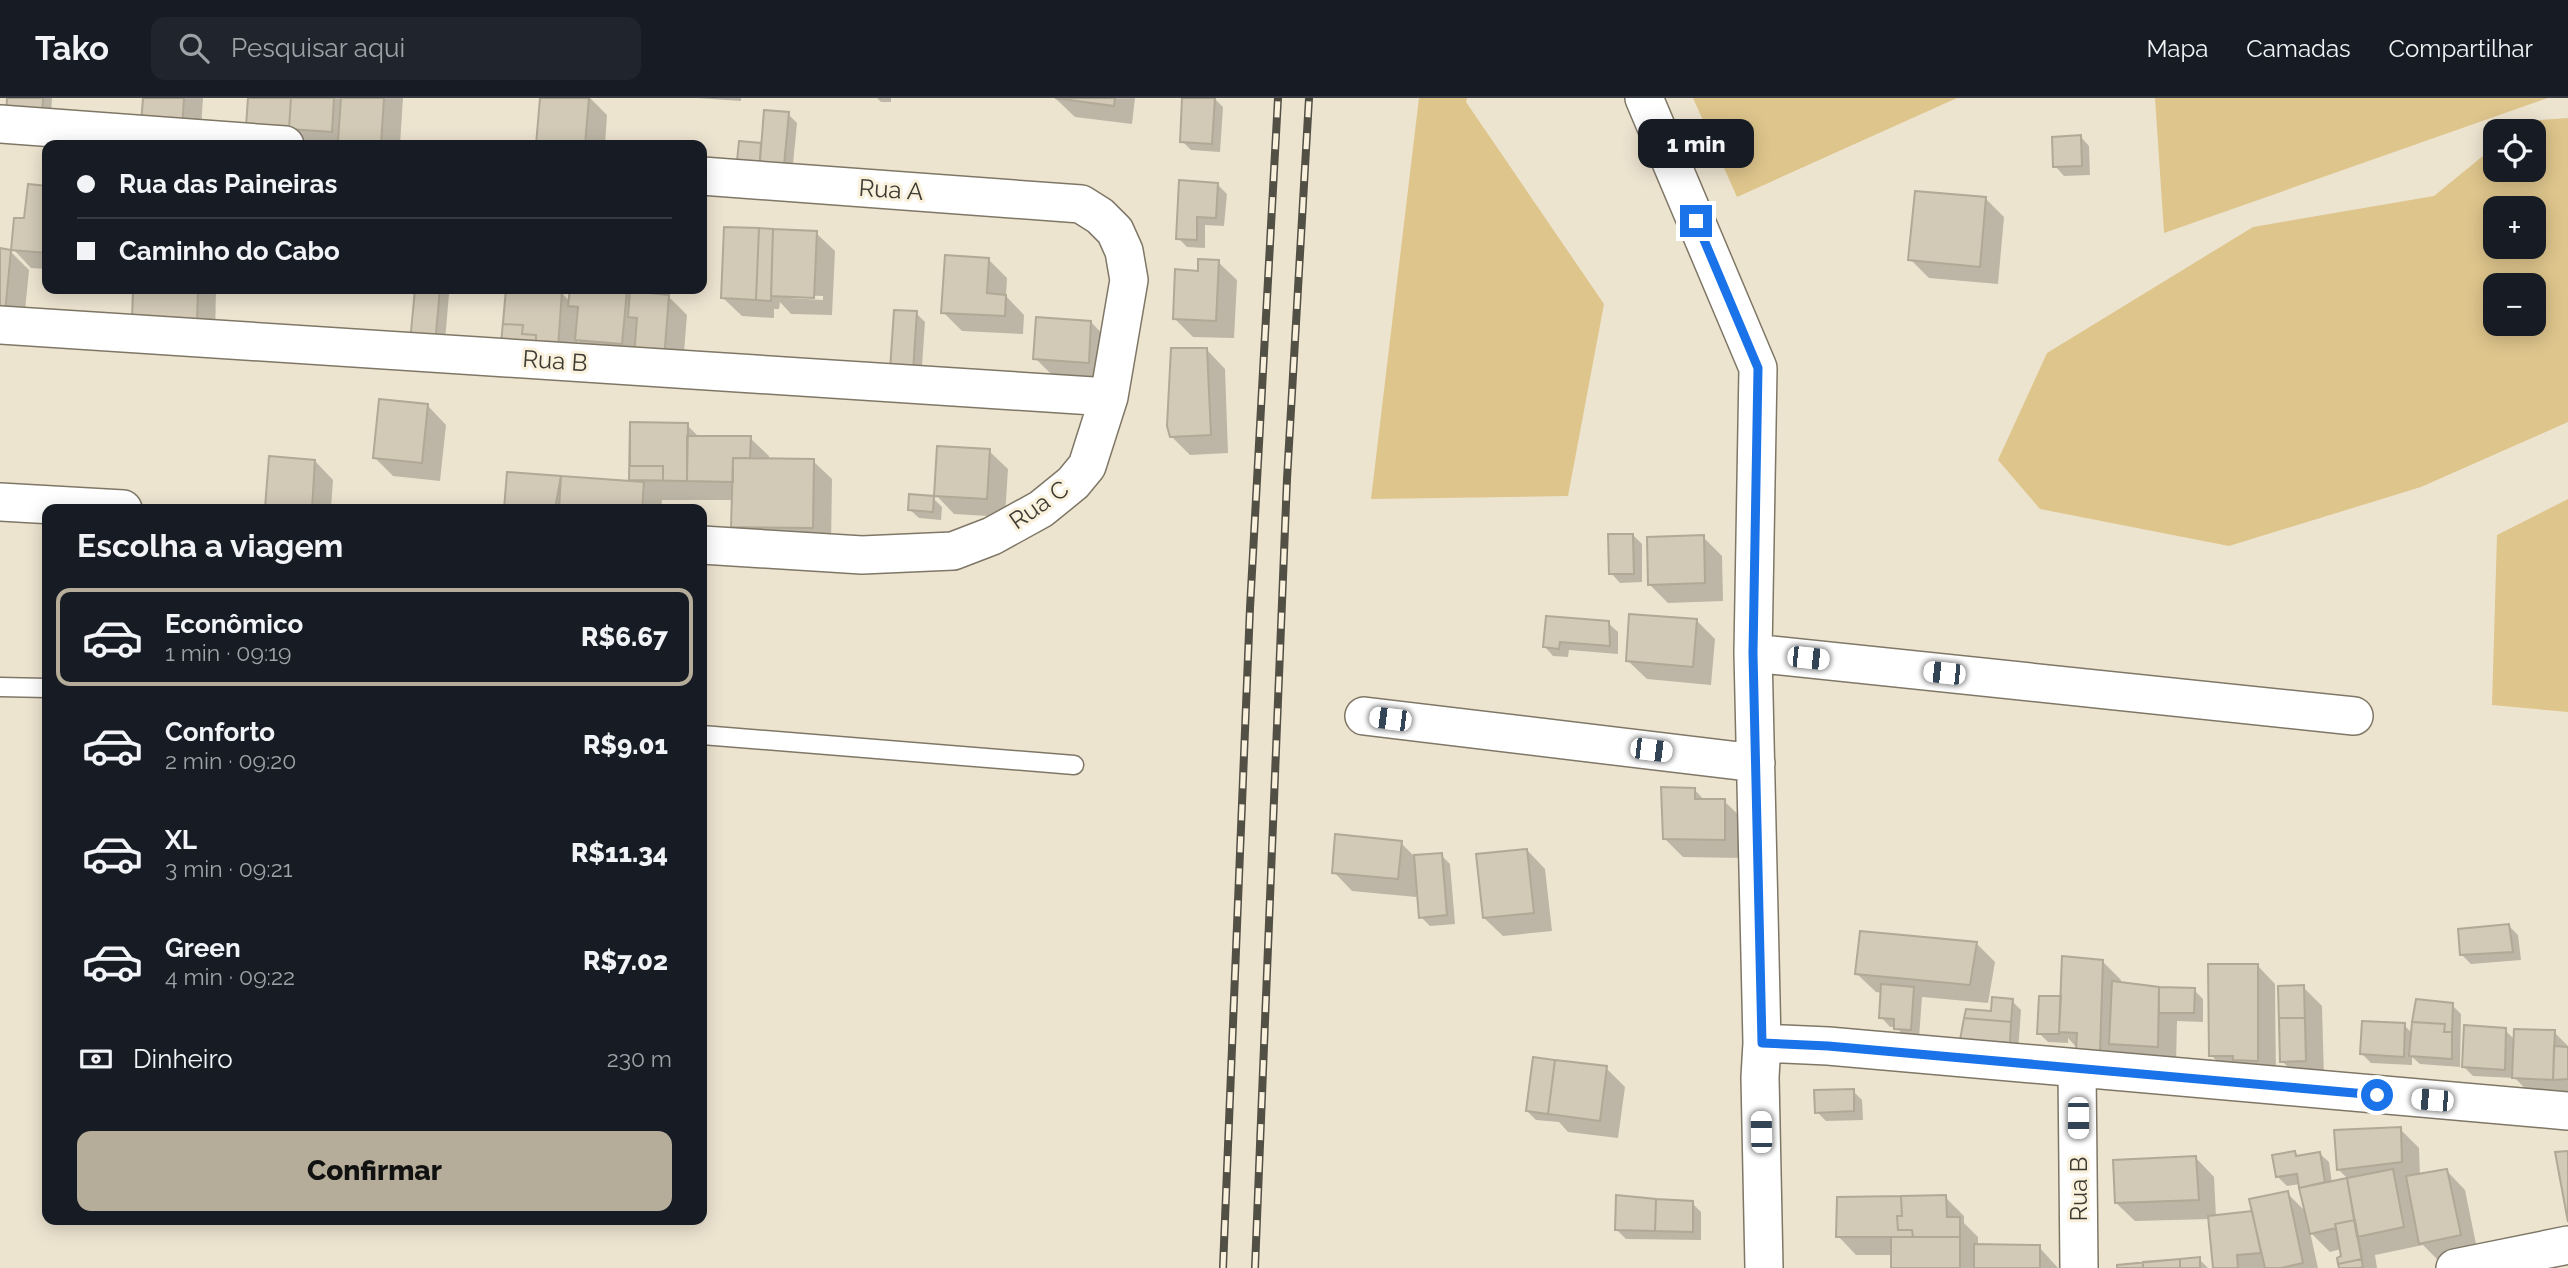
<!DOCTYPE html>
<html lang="pt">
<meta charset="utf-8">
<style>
body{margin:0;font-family:Raleway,sans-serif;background:#20242c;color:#f1f3f6;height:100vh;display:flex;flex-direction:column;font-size:26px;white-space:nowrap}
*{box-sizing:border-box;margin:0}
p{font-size:23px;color:#9ea1a6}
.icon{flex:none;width:38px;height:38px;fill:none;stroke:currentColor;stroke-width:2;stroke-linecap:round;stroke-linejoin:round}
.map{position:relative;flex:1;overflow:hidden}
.sheet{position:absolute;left:42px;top:406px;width:665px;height:721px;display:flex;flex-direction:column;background:#171b24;border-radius:14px;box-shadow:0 4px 18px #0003}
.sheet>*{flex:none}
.banner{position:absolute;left:42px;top:42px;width:665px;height:154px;border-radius:14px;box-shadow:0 4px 18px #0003;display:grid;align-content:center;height:154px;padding:0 35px;background:#171b24}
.fabs{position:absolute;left:2483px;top:21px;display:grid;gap:14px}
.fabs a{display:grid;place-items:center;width:63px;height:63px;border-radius:14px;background:#171b24;box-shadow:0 4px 18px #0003;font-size:35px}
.end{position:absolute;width:32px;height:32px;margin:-16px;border:9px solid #1a73e8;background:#fff;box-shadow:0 0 0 4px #fff}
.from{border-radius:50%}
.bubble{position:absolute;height:49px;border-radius:14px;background:#171b24;box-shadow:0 4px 18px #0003;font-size:23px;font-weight:800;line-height:49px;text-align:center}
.car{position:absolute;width:21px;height:42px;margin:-21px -10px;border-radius:9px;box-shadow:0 0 5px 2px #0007;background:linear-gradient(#fff 24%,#345 0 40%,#fff 0 76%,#345 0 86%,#fff 0)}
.banner b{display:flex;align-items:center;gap:24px;height:66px;font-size:26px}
.banner b+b{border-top:2px solid #363941}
.banner i{width:18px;height:18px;background:#f1f3f6}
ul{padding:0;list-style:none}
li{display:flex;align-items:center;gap:21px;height:98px;margin:0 14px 10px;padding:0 21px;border:4px solid transparent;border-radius:14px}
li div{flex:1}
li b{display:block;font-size:26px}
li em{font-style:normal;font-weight:800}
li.current{border-color:#b5ad99}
li>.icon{width:63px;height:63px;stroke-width:1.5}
h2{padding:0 35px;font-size:32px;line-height:84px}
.pay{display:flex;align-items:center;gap:18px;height:77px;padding:0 35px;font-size:26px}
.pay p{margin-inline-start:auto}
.cta{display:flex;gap:14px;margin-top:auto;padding:14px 35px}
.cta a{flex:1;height:80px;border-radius:14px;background:#b5ad99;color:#111;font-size:28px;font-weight:800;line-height:80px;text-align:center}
header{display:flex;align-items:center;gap:42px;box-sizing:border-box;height:98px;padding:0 35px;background:#171b24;border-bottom:2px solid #363941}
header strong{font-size:33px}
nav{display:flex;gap:38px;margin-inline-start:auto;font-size:24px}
.search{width:490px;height:63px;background:#20242c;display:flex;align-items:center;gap:18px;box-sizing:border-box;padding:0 24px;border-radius:14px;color:#9ea1a6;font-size:26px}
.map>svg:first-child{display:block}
</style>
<header>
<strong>Tako</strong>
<div class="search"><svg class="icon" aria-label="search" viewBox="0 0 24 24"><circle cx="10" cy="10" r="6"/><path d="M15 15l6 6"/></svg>Pesquisar aqui</div>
<nav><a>Mapa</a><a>Camadas</a><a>Compartilhar</a></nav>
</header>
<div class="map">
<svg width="2568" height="1170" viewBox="0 0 2568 1170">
<rect width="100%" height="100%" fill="#ede4d0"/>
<path fill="#dec58c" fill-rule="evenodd" d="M 1419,0 L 1467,0 L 1466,4 L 1604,206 L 1568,398 L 1371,401 Z
M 1693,0 L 1957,0 L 1737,99 Z
M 2155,0 L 2548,0 L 2164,135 Z
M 2568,20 L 2568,324 L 2421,389 L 2229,448 L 2040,411 L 1998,362 L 2047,255 L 2253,129 L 2434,98 L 2495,48 L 2496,72 L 2534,72 L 2534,33 L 2514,33 L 2526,23 ZM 2496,110 L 2534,110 L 2534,149 L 2496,149 ZM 2534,187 L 2534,226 L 2496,226 L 2496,187 Z
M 2568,401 L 2568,614 L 2492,607 L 2497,437 Z"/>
<path fill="#0003" fill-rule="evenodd" d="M 9,0 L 52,0 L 50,30 Z
M 145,0 L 203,0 L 200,47 Z
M 250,0 L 403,0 L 400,47 L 285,47 Z
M 542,0 L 590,0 L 607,17 L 605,47 L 538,47 Z
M 697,0 L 741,0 L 741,3 Z
M 877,0 L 891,0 L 891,4 L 881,4 Z
M 1135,0 L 1132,26 L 1075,19 L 1056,1 Z
M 1184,0 L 1214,0 L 1223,9 L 1220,54 L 1191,52 L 1182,43 Z
M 788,16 L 797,25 L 791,86 L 747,82 L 740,45 L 763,47 Z
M 2080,38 L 2089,48 L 2090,77 L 2064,78 L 2055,68 Z
M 1218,87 L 1227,96 L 1224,128 L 1205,127 L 1205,150 L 1187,149 L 1178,140 Z
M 29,88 L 47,90 L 47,171 L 31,170 L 13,151 L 25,122 Z
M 1985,100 L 2004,119 L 1998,186 L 1929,180 L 1910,161 Z
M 816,135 L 835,153 L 832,217 L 791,216 L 780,204 L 779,211 L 774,211 L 774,220 L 742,218 L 723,200 ZM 790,197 L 823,198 L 823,202 L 790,200 Z
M 0,152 L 10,153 L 29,172 L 23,233 L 0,231 Z
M 989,162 L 1007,180 L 1006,198 L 1024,217 L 1023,236 L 962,233 L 943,214 Z
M 1218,164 L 1237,182 L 1234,240 L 1193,239 L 1174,220 L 1200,175 Z
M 134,191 L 216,191 L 215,243 L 133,222 Z
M 416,191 L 443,191 L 449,196 L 444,254 L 412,244 Z
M 571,191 L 651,191 L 650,197 L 668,198 L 687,217 L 682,279 L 595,260 L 578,243 L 576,268 L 522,264 L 562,195 L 570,204 Z
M 916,215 L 925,224 L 921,282 L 901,281 Z
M 1091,224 L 1109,243 L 1107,282 L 1054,279 L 1035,260 Z
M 1207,252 L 1225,271 L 1228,355 L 1190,357 L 1171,338 Z
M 428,308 L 446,327 L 440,383 L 393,378 L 375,360 Z
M 632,326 L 687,327 L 700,340 L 750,340 L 769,358 L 769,362 L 813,363 L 832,381 L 831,448 L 752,447 L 733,428 L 734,402 L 662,402 L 661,411 L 506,411 L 509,376 L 631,384 Z
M 989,353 L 1008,371 L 1005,419 L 954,416 L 936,397 Z
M 315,363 L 333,382 L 331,411 L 269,411 L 267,409 Z
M 933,400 L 942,409 L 941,422 L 919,420 L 909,411 Z
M 1633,437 L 1642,446 L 1642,484 L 1620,485 L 1611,475 Z
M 1703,439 L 1722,458 L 1723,503 L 1668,505 L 1650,487 Z
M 1696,522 L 1715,541 L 1711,587 L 1647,581 L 1628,563 Z
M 1608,525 L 1618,534 L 1618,556 L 1569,552 L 1568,559 L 1553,558 L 1544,548 Z
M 1694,691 L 1705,703 L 1724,703 L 1743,721 L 1743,760 L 1683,759 L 1665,741 Z
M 1401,745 L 1415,759 L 1441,757 L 1450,766 L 1455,826 L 1430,828 L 1421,819 L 1417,791 L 1416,799 L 1352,793 L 1334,774 Z
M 1527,752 L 1545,771 L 1552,833 L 1503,838 L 1484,820 Z
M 2509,828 L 2518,837 L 2521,862 L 2471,866 L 2462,857 Z
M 1977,846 L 1995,864 L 1988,905 L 1922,899 L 1919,940 L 1905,939 L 1896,929 L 1890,929 L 1881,919 L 1882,895 L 1876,894 L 1857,876 Z
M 2102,863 L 2121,882 L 2121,886 L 2159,891 L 2194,892 L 2203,901 L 2203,924 L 2177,923 L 2176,967 L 2130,964 L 2119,953 L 2118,972 L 2078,951 L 2068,940 L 2068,945 L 2048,944 L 2039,935 L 2062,899 Z
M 2257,867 L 2275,886 L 2276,981 L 2229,976 L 2211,957 Z
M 2303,889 L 2322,908 L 2324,981 L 2300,982 L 2282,963 Z
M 2012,903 L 2021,912 L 2018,954 L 1971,950 Z
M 2452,907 L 2461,916 L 2460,969 L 2420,966 L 2412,959 L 2412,967 L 2371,965 L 2362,956 L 2404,927 L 2413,936 Z
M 2505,932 L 2515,942 L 2554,934 L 2568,948 L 2568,1000 L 2532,998 L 2515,980 L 2473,978 L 2463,968 Z
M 1606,970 L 1625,989 L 1618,1040 L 1568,1034 L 1559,1024 L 1536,1022 L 1527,1013 Z
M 1853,993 L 1862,1002 L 1863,1022 L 1826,1023 L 1817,1014 Z
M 2400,1031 L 2419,1050 L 2420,1078 L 2447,1073 L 2465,1092 L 2478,1156 L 2440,1164 L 2423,1147 L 2375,1157 L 2377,1170 L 2340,1170 L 2343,1159 L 2341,1151 L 2330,1154 L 2310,1134 L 2318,1170 L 2214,1170 L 2210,1121 L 2135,1123 L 2116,1105 L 2196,1060 L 2214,1079 L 2216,1119 L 2254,1115 L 2287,1095 L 2307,1115 L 2300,1086 L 2287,1088 L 2278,1079 L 2295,1054 L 2299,1059 L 2319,1055 L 2329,1064 L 2332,1085 L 2349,1082 L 2338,1071 Z
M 1945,1099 L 1964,1118 L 1964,1125 L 1978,1139 L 1978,1148 L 2039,1149 L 2058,1170 L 1893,1170 L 1893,1157 L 1856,1157 L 1838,1138 Z
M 1692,1105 L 1701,1114 L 1701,1142 L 1626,1141 L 1617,1132 Z
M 2199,1161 L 2208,1170 L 2119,1170 Z"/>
<path fill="#d2c9b6" stroke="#b1a896" stroke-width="2" d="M 7,0 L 43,0 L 42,22 L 6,20 Z
M 143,0 L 184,0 L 182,30 L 141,26 Z
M 248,0 L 291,0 L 289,31 L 246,28 Z
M 291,0 L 334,0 L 332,34 L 289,31 Z
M 341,0 L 384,0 L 381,46 L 338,43 Z
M 540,0 L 589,0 L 585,47 L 536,47 Z
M 1055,0 L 1115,0 L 1114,8 Z
M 1182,0 L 1215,0 L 1212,46 L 1180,44 Z
M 764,12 L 789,14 L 783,78 L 759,76 Z
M 2081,37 L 2082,68 L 2053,69 L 2052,39 Z
M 739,43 L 761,45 L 759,76 L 736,73 Z
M 1179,82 L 1218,85 L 1216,120 L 1197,119 L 1197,142 L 1176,141 Z
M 28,86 L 47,88 L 47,155 L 11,152 L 14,120 L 24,120 Z
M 1915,93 L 1986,99 L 1980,169 L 1908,162 Z
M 724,129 L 759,130 L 756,202 L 721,200 Z
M 759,130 L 773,131 L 771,203 L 756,202 Z
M 773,131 L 817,133 L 814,200 L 771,198 Z
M 0,150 L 11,152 L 5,215 L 0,215 Z
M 945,157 L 989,160 L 987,195 L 1006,197 L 1005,218 L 941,215 Z
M 1198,161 L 1219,162 L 1216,223 L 1173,221 L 1175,171 L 1198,173 Z
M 133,191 L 198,191 L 197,225 L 132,223 Z
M 415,191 L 440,191 L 435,246 L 410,244 Z
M 506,191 L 562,193 L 558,250 L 536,249 L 536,237 L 522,236 L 523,227 L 503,226 Z
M 506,191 L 562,193 L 558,250 L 501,246 Z
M 570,191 L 627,192 L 622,246 L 575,242 L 578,209 L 568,208 Z
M 630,193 L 669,197 L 664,262 L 634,259 L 637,220 L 628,219 Z
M 894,212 L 917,213 L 913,274 L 890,272 Z
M 1036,219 L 1091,223 L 1089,265 L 1033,261 Z
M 1171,250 L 1207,250 L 1211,337 L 1170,339 L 1167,328 Z
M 379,301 L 428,306 L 422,365 L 373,360 Z
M 630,324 L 688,325 L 687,383 L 663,383 L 663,368 L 630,368 Z
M 630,324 L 688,325 L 687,383 L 629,382 Z
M 687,338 L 751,338 L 750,360 L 733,360 L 733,384 L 687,383 Z
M 937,348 L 990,351 L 987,401 L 934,398 Z
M 269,358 L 315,362 L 312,411 L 265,410 Z
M 733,360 L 814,361 L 813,430 L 731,429 Z
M 507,374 L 561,378 L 555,411 L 504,411 Z
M 561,378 L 644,384 L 642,411 L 559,411 Z
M 909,396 L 934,398 L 933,414 L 908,412 Z
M 1608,436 L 1633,436 L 1634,476 L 1609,476 Z
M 1704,437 L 1705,485 L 1648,487 L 1647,439 Z
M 1629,516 L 1697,521 L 1693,569 L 1626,563 Z
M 1546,518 L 1609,523 L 1610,548 L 1560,544 L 1559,551 L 1543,549 Z
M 1661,689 L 1695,690 L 1695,701 L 1725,701 L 1725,742 L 1663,741 Z
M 1335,736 L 1402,743 L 1398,781 L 1332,775 Z
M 1527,751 L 1534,815 L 1483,820 L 1476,756 Z
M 1442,755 L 1447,817 L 1419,820 L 1414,757 Z
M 2509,826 L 2513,854 L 2460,857 L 2458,831 Z
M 1860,833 L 1977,844 L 1970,887 L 1855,876 Z
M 2062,858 L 2103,862 L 2100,955 L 2076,953 L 2077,935 L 2059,934 Z
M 2208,866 L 2258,866 L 2258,963 L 2233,962 L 2233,958 L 2209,958 Z
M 2112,883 L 2159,889 L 2158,949 L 2109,946 Z
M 1881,886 L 1914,889 L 1911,932 L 1894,931 L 1894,921 L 1879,920 Z
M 2304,887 L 2306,963 L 2280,964 L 2278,888 Z
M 2159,889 L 2195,890 L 2194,915 L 2159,915 Z
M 2039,898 L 2061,898 L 2059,936 L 2037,936 Z
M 1992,899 L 2013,901 L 2011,924 L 1964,920 L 1966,911 L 1991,913 Z
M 2416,901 L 2453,905 L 2452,934 L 2444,934 L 2445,926 L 2412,924 Z
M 1964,920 L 2011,924 L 2010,945 L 1960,942 Z
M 2279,920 L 2305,920 L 2306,963 L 2280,964 Z
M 2362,923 L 2405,925 L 2404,959 L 2360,956 Z
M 2412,924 L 2445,926 L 2444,934 L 2452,934 L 2452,961 L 2409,958 Z
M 2464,927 L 2506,930 L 2505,972 L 2462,969 Z
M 2514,931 L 2555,932 L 2553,982 L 2512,980 Z
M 2554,948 L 2568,949 L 2568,981 L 2553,982 Z
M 1533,959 L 1555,962 L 1548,1016 L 1526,1013 Z
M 1555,962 L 1607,968 L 1600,1023 L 1548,1016 Z
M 1854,991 L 1854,1013 L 1815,1015 L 1814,992 Z
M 2401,1029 L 2402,1064 L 2337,1072 L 2334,1032 Z
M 2295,1053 L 2296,1058 L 2320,1054 L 2325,1084 L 2299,1090 L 2297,1076 L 2276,1079 L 2272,1057 Z
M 2568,1053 L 2568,1124 L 2555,1054 Z
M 2196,1058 L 2199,1102 L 2115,1105 L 2113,1062 Z
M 2393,1071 L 2404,1129 L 2357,1139 L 2347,1080 Z
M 2447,1071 L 2461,1137 L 2419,1146 L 2406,1078 Z
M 2347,1080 L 2363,1169 L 2359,1170 L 2339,1170 L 2337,1160 L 2341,1158 L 2336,1130 L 2310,1136 L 2299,1090 Z
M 2288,1093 L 2303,1165 L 2281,1170 L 2265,1170 L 2249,1101 Z
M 1616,1097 L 1656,1101 L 1655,1133 L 1615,1132 Z
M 1946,1097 L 1947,1119 L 1960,1119 L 1960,1139 L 1913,1139 L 1912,1132 L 1898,1132 L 1897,1118 L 1902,1118 L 1901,1098 Z
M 1901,1098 L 1902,1118 L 1897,1118 L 1898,1132 L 1912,1132 L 1913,1139 L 1836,1139 L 1837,1099 Z
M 1656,1101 L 1693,1103 L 1693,1134 L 1655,1133 Z
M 2252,1113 L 2261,1155 L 2237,1157 L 2238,1170 L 2213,1170 L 2208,1118 Z
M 2355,1122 L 2362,1161 L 2338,1166 L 2337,1160 L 2341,1158 L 2335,1126 Z
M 1891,1139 L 1960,1139 L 1960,1170 L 1891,1170 Z
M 1974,1146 L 2040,1147 L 2040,1170 L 1974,1170 Z
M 2200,1159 L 2200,1170 L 2117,1170 L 2117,1167 Z
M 2180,1161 L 2180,1170 L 2143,1170 L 2143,1164 Z"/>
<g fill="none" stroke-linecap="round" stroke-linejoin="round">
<g stroke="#7f7766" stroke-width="21">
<path id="lane" d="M 0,589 L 47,590
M 702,637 L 1074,667"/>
</g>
<g stroke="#7f7766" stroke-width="40">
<path id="street" d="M 1644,0 L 1758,270 L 1753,555 L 1762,945 L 1760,979 L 1764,1170
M 0,26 L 285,47
M 702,78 L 1081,106 L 1100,118 L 1115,133 L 1124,153 L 1129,182 L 1109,299 L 1087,368 L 1073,385 L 1041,411 L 992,438 L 953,453 L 862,457 L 702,447
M 0,227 L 1109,299
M 0,404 L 123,411
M 1753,555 L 2354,618
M 1364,618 L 1756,665
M 1762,945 L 1828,948 L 2568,1013
M 2077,971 L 2079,1170
M 2455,1170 L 2568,1147"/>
</g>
<use href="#lane" stroke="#fff" stroke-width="18"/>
<use href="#street" stroke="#fff" stroke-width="37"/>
<g stroke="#524f45" stroke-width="8">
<path id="rail" d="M 1223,1170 L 1250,510 L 1278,0
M 1255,1170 L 1287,381 L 1309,0"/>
</g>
<use href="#rail" stroke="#faf1dd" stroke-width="5" stroke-dasharray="16" stroke-linecap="butt"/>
</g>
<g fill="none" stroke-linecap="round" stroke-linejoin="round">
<path stroke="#1a73e8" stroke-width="9" d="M 1696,123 L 1758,270 L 1753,555 L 1762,945 L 1828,948 L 2377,997"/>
</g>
<g text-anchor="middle" stroke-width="6" stroke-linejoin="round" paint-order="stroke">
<g font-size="24" fill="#3e3b33" stroke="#faf1dd">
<text transform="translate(891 92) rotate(4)" y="8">Rua A</text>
<text transform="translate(555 263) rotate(4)" y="8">Rua B</text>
<text transform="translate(1039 407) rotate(-35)" y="8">Rua C</text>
<text transform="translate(2079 1091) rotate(-90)" y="8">Rua B</text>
</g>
</g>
</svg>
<div class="fabs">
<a><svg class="icon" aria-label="locate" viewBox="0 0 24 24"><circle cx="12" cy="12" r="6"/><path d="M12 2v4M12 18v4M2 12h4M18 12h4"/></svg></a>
<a>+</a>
<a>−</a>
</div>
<i class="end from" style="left:2377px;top:997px"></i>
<i class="end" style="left:1696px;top:123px"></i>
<div class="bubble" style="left:1638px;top:21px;width:116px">1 min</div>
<i class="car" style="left:1808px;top:560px;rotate:96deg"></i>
<i class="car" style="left:1944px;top:575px;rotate:276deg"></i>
<i class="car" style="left:1390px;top:621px;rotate:277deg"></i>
<i class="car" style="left:1651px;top:652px;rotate:97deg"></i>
<i class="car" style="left:2432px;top:1002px;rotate:275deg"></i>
<i class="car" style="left:2078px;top:1020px;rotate:180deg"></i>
<i class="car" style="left:1761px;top:1034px;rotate:359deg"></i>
<div class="banner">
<b><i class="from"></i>Rua das Paineiras</b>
<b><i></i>Caminho do Cabo</b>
</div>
<section class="sheet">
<h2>Escolha a viagem</h2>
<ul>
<li class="current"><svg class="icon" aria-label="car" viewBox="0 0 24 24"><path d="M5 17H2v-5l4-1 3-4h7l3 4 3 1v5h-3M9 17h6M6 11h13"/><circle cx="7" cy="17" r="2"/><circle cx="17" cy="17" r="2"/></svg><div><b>Econômico</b><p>1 min · 09:19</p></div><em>R$6.67</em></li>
<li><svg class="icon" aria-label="car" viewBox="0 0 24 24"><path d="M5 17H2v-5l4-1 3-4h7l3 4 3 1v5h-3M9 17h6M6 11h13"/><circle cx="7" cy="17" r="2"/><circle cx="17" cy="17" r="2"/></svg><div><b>Conforto</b><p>2 min · 09:20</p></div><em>R$9.01</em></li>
<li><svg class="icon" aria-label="car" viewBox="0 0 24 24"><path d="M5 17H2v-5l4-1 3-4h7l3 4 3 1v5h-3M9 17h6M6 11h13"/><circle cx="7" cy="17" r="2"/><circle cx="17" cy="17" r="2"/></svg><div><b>XL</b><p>3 min · 09:21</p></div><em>R$11.34</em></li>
<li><svg class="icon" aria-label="car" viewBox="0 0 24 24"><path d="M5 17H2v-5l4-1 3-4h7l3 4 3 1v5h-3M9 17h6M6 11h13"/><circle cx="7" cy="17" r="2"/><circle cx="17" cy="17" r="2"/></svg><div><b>Green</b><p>4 min · 09:22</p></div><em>R$7.02</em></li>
</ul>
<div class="pay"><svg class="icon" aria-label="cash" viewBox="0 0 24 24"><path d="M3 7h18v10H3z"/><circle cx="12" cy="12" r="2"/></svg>Dinheiro<p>230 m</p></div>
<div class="cta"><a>Confirmar</a></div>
</section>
</div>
